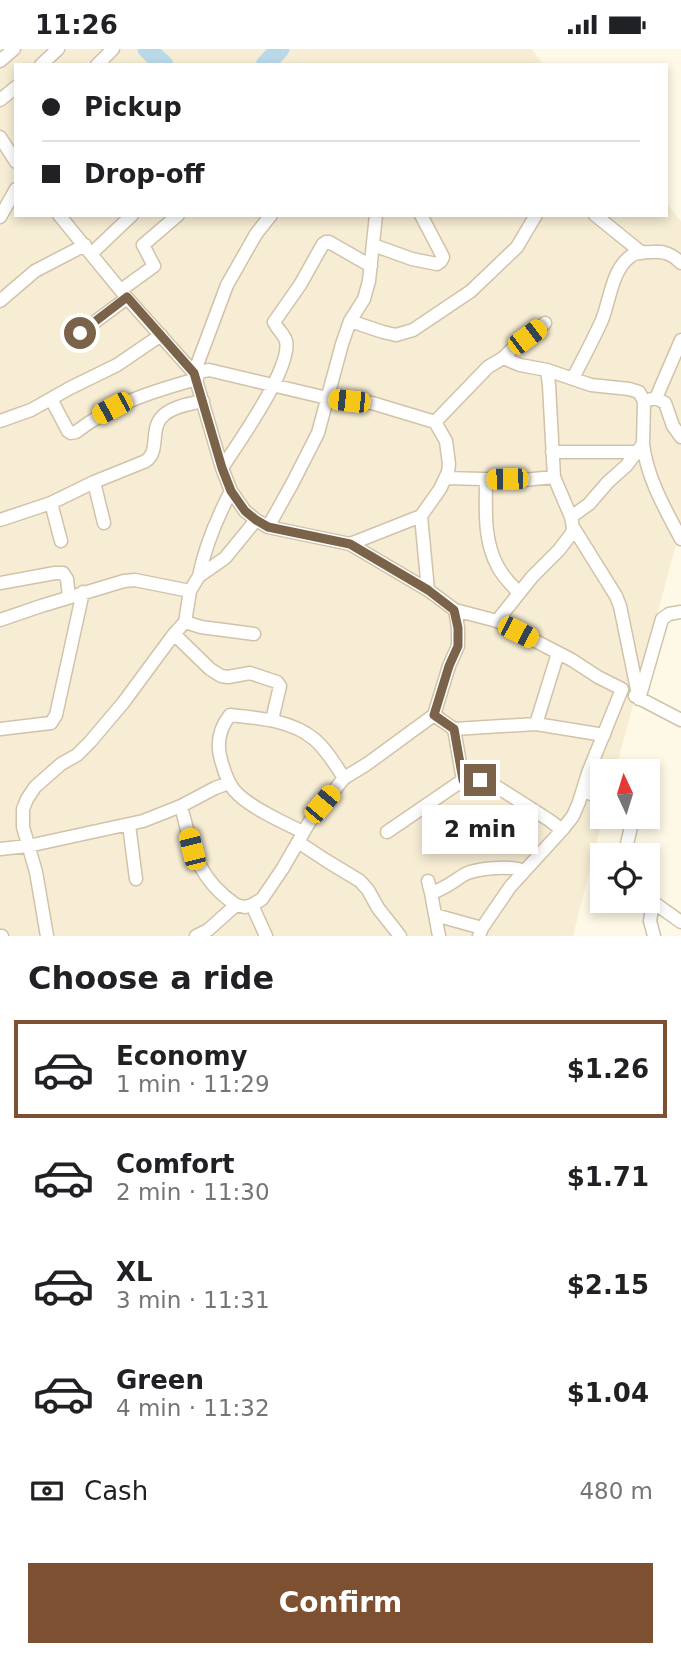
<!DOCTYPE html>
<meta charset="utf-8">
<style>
body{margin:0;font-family:"DejaVu Sans",sans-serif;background:#f6f6f6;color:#202124;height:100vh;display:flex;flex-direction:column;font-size:26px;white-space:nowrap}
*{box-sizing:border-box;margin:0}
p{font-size:23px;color:#757577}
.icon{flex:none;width:38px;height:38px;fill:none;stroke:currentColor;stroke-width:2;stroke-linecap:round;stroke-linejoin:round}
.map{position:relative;height:887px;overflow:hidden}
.panel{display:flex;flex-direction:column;background:#fff;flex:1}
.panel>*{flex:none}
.top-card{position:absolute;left:14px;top:14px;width:654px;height:154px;border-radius:0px;box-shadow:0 4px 10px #0003;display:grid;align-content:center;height:154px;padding:0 28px;background:#fff}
.needle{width:46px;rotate:356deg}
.buttons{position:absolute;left:590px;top:710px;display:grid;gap:14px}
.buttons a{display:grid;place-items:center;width:70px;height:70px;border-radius:0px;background:#fff;box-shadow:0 4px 10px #0003;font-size:35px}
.end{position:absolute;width:32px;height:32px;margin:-16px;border:9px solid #7a6348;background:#fff;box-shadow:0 0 0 4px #fff}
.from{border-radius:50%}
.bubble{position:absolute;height:49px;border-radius:0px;background:#fff;box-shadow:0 4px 10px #0003;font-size:23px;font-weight:700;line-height:49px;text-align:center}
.car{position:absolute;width:21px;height:42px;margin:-21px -10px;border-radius:9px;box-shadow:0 0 5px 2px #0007;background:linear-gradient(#f5c518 24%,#345 0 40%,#f5c518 0 76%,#345 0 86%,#f5c518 0)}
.top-card b{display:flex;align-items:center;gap:24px;height:66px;font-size:26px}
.top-card b+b{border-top:2px solid #e0e0e0}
.top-card i{width:18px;height:18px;background:#202124}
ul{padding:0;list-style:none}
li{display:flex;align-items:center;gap:21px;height:98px;margin:0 14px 10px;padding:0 14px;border:4px solid transparent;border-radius:0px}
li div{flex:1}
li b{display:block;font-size:26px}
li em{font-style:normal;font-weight:700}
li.active{border-color:#7e5032}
li>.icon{width:63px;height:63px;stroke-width:1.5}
h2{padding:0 28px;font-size:32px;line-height:84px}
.pay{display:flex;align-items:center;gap:18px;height:77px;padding:0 28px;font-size:26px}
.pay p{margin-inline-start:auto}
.button{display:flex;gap:14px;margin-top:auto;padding:14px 28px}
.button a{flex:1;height:80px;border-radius:0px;background:#7e5032;color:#fff;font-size:28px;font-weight:700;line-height:80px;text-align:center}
.status{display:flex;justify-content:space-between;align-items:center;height:49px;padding:0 35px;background:#fff;direction:ltr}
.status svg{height:19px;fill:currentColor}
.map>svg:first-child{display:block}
</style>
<div class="status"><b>11:26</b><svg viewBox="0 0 49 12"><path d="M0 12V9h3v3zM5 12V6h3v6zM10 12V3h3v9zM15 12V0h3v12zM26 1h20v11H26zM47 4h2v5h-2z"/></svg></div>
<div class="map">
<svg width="681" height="887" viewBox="0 0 681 887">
<rect width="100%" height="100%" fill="#fef9e6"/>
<path fill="#f6edd4" d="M 0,0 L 531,0 L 544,16 L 16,16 L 16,166 L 667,166 L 667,155 L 681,172 L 681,488 L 675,499 L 615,723 L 602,723 L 602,768 L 603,768 L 573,887 L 0,887 Z"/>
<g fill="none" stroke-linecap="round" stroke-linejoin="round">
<path stroke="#b9d9e9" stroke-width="19" d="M 147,0 L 164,16
M 265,16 L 280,0"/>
<g stroke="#d1c2aa" stroke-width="15">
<path id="street" d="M 0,12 L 14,0
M 41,16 L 58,0
M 97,16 L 113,0
M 0,51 L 16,38
M 0,88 L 16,113
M 59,166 L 127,249 L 194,324 L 222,419 L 231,442 L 245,462 L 256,471 L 268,478 L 350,495 L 428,541 L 455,561 L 497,572 L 572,611 L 598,628 L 622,640 L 588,724 L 579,753 L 573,767 L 562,781 L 510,838 L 482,879 L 479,887
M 271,166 L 256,185 L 227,236 L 194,324 L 209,321 L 327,349 L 372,354 L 435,373 L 446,392 L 449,415 L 448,423 L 440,440 L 421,467 L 350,495
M 595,166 L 642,204
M 0,168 L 16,140
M 373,196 L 412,210 L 437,215 L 441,212 L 443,208 L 421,166
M 92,204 L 132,166
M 121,241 L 154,217 L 143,196 L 178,166
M 0,252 L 35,222 L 85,196
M 350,272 L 383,283 L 396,286 L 413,281 L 471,242 L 517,198 L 536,166
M 80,284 L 127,249
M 503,309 L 520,316 L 547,321 L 591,336 L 629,340 L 639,343 L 644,352 L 643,395 L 626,417 L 608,433 L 589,455 L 571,468
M 573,329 C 583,310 593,291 602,271 C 610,251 612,220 631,207 C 636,203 645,203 652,203 C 664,202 672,205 681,214
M 656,349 L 665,354 L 673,377 L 681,388
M 51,350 L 68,382 L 71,384 L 76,383 C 112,355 153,342 197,330
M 644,352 L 656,349 L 681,291
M 0,372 L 31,361 L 70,339 L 117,316 L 161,286
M 435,373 L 488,318 L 503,309 L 515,297 L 545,274
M 643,395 C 647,429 665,460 681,490
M 552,403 L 636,403
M 222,419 C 238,394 292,319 286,292 C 284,285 277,280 274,273 L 300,236 L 323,195 L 326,193 L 329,193 L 371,217
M 446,429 L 523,431 L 554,428
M 486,431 C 486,460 483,491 498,518 C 503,528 512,536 519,544
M 94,433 L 104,474
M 51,454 L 61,492
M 421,467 L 428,541
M 0,471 L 51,454 L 94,433 L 146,412 C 161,401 148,378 165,365 C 175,357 190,355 203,352
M 268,478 L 292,435 L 318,384 L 342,295 L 350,272 L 364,250 L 369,232 L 376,166
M 573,478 L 616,547 L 620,557 L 639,650 L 662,570 L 669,565 L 681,563
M 199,527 C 205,497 217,469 231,442
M 0,534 L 55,524 L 63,524 L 67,530 L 69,548
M 0,571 L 41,557 L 124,532 L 135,531 L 190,542
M 497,572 L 532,528 L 559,501 L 572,484 L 573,478 L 571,468 L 554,428 L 549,336 L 547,321
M 185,573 L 201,578 L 254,585
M 174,585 L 210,620 L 221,627 L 228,628 L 250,624 L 277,633 L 280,637 L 272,671
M 635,647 L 681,671
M 434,666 L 454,680 L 463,731
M 536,675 L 558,604
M 0,680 L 51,674 L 56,666 L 83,543
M 454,680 L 536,675 L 604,686
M 583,741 L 602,750
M 181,757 C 192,800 197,829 236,856
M 129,776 L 136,830
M 303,783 C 284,774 247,757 234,741 C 227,733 224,721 221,711 C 216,694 219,680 230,666 C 258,669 291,671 314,690 C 326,700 335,715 344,729
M 387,783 L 463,731 L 480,731 L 494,736 L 549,771 L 562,781
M 298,793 L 327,812 L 360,832 L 368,841 L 378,859 L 400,887
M 0,800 L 28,797 L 143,772 L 181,757 L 215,739 L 229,734
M 624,807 L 633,770 L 631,768
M 428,832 L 431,844 L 439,887
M 431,844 C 444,840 451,834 462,827 C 473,819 511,816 524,822
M 648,846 L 653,853 L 681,873
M 653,853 L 650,872 L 654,887
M 252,856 L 266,887
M 435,866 L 482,879
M 0,887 L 2,887
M 47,887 L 36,823 L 23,778 L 23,760 L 27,750 L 35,738 L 61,715 L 77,706 L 90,693 L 123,654 L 174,585 L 185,573 L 190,542 L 199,527 L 225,509 L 256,471
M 196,887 L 208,881 L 236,856 L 245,858 L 252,856 L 262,850 L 283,819 L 310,772 L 344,729 L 367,715 L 434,666 L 449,617 L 458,597 L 458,579 L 455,561"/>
</g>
<use href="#street" stroke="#fff" stroke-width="12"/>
</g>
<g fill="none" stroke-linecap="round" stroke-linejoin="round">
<path stroke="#7a6348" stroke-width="9" d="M 80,284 L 127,248 L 194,324 L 222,419 L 231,442 L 245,462 L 256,471 L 268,478 L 350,495 L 428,541 L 454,561 L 458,579 L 458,597 L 449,617 L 434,666 L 454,680 L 463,731 L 480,731"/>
</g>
</svg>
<div class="buttons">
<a><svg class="needle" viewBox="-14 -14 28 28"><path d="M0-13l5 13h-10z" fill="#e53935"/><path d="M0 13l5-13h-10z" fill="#757577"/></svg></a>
<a><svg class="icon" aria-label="locate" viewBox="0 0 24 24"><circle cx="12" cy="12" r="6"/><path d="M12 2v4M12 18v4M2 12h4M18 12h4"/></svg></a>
</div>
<i class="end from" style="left:80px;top:284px"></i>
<i class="end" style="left:480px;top:731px"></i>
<div class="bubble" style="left:422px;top:756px;width:116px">2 min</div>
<i class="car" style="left:527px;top:288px;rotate:53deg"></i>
<i class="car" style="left:349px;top:352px;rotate:276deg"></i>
<i class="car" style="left:112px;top:359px;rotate:242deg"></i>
<i class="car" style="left:507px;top:430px;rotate:269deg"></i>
<i class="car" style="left:518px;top:583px;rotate:117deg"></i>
<i class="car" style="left:322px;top:755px;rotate:40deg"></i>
<i class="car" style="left:192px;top:800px;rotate:346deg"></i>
<div class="top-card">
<b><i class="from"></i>Pickup</b>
<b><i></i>Drop-off</b>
</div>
</div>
<section class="panel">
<h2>Choose a ride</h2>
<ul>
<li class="active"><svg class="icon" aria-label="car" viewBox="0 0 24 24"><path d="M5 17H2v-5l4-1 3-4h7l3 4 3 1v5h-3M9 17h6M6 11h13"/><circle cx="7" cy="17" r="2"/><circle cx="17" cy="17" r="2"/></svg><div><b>Economy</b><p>1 min · 11:29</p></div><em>$1.26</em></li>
<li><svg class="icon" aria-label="car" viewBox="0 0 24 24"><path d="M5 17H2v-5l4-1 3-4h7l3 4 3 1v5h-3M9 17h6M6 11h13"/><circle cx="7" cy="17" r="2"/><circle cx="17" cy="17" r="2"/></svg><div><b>Comfort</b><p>2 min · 11:30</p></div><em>$1.71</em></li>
<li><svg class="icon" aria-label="car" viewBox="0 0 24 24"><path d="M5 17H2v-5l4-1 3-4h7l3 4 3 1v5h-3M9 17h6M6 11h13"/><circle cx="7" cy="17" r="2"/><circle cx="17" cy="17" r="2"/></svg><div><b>XL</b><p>3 min · 11:31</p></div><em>$2.15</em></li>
<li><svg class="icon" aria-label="car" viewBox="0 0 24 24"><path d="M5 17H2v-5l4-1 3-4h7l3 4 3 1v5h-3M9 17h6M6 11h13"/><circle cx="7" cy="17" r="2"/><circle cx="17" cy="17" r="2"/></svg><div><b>Green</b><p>4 min · 11:32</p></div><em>$1.04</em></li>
</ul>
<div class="pay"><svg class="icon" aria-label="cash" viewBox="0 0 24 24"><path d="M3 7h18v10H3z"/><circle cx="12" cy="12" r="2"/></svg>Cash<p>480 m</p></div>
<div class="button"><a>Confirm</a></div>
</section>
